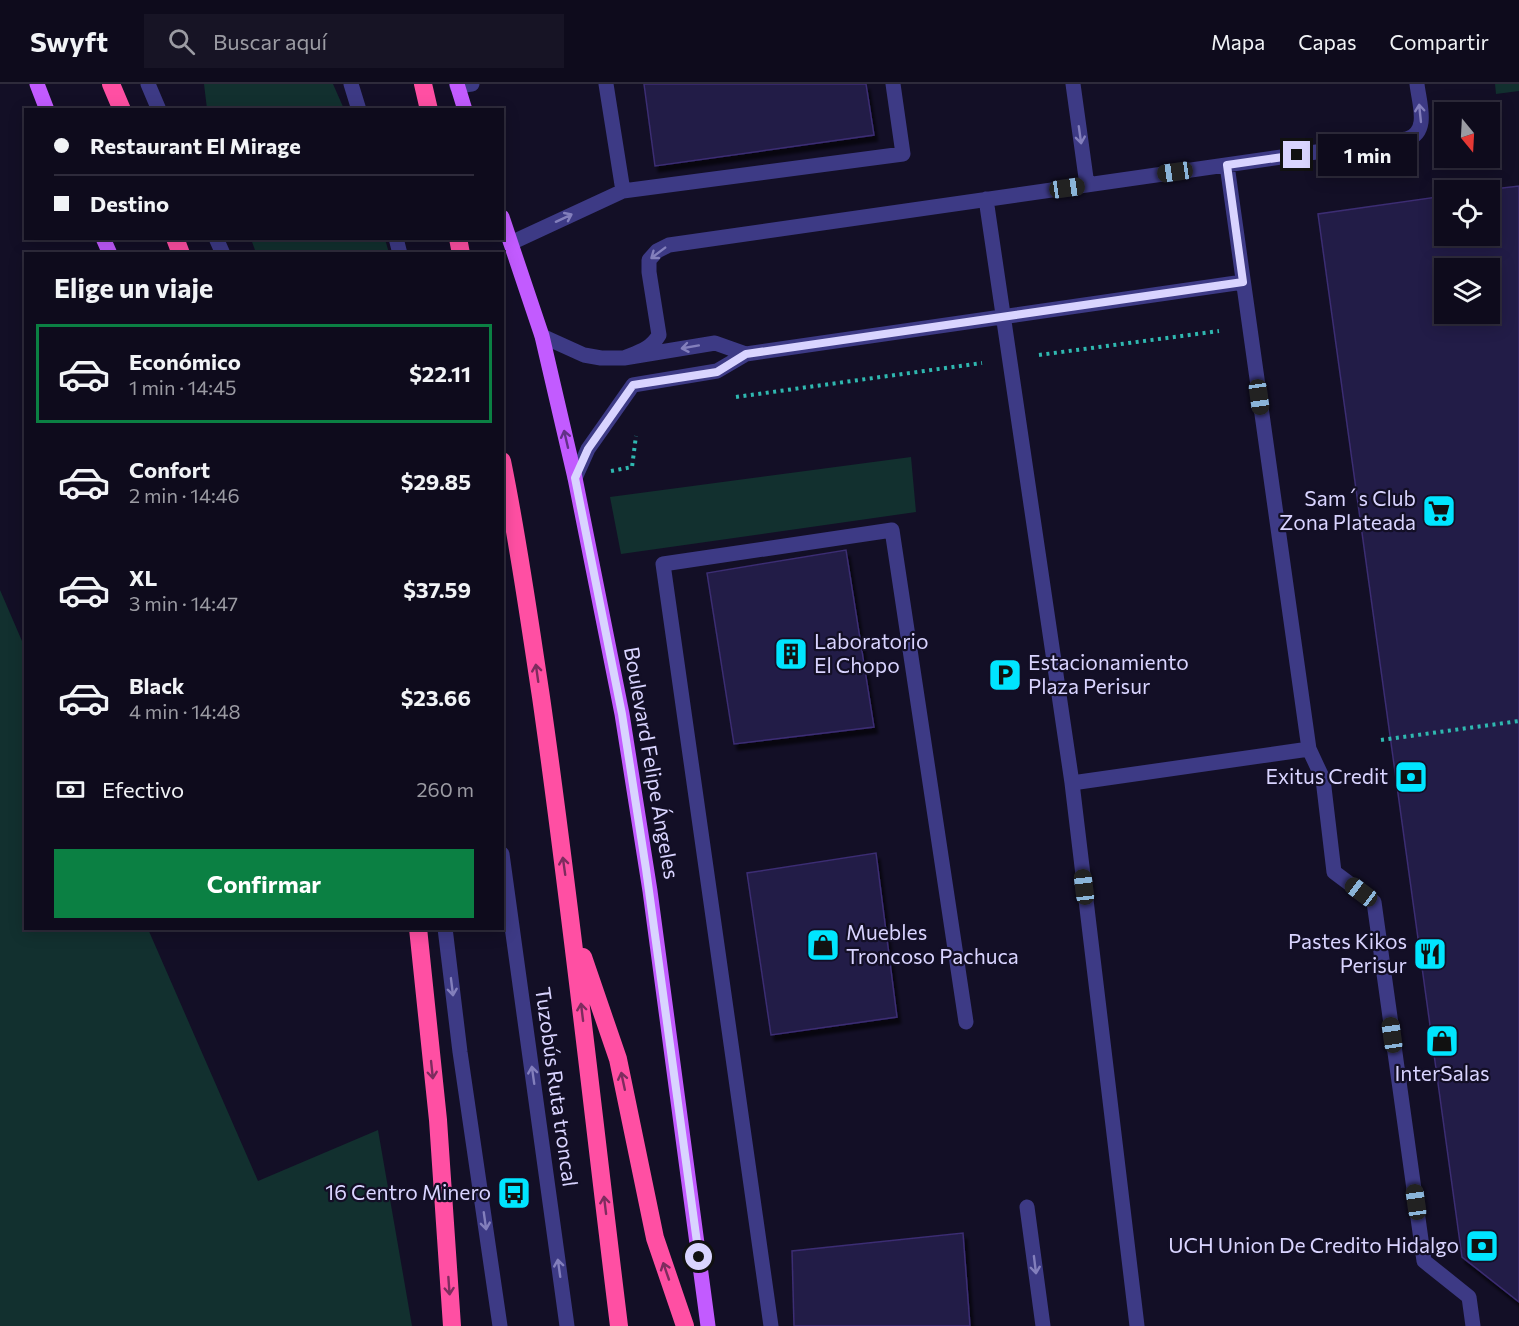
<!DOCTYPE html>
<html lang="es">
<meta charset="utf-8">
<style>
body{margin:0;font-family:Commissioner,sans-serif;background:#171425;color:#f1f3f6;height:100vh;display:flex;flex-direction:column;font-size:22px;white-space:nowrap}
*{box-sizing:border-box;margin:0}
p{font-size:20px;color:#9b9ba3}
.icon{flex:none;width:33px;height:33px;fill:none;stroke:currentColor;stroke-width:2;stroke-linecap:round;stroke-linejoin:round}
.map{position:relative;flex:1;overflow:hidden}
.side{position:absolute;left:24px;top:168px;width:480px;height:678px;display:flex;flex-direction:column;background:#0e0b1c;border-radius:0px;box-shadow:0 3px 15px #0003,0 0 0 2px #2e2b3b}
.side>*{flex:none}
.hud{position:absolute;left:24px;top:24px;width:480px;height:132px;border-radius:0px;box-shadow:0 3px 15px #0003,0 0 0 2px #2e2b3b;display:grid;align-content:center;height:132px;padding:0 30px;background:#0e0b1c}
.needle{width:39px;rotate:162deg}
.tools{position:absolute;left:1434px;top:18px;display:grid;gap:12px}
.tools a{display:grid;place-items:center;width:66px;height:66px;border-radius:0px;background:#0e0b1c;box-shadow:0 3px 15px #0003,0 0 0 2px #2e2b3b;font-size:30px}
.end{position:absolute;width:27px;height:27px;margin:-14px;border:8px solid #d9d4ff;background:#111;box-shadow:0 0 0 3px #111}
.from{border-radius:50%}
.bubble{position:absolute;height:42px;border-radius:0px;background:#0e0b1c;box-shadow:0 3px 15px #0003,0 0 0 2px #2e2b3b;font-size:20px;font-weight:700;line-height:42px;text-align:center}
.car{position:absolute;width:18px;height:36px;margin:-18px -9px;border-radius:8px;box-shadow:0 0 4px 2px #0007;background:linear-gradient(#222 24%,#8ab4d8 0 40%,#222 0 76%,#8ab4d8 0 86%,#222 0)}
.hud b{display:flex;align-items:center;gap:21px;height:57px;font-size:22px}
.hud b+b{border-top:2px solid #2e2b3b}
.hud i{width:15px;height:15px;background:#f1f3f6}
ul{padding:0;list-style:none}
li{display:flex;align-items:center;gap:18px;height:99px;margin:0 12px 9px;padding:0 18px;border:3px solid transparent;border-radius:0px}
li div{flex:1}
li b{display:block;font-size:22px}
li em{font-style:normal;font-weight:700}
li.selected{border-color:#0b8043}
li>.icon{width:54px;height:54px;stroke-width:1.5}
h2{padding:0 30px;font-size:27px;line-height:72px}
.pay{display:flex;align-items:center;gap:15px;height:66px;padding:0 30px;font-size:22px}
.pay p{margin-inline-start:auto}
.button{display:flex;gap:12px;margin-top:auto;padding:12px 30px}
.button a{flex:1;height:69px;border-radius:0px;background:#0b8043;color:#fff;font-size:24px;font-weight:700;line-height:69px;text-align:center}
header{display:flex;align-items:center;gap:36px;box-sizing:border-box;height:84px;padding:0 30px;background:#0e0b1c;border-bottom:2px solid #2e2b3b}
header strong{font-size:28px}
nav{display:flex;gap:33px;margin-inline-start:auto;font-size:21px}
.search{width:420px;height:54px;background:#171425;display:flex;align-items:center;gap:15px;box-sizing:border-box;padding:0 21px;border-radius:0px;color:#9b9ba3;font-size:22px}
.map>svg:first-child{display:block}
</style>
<header>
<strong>Swyft</strong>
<div class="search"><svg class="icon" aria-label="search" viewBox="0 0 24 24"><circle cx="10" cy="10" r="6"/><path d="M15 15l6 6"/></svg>Buscar aquí</div>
<nav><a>Mapa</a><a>Capas</a><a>Compartir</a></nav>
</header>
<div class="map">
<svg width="1519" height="1242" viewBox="0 0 1519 1242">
<defs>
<filter id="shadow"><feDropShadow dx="3.5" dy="6" stdDeviation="1.5" flood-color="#0009"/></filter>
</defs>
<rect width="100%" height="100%" fill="#130f26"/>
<path fill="#12302f" d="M 204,0 L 333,0 L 344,25 L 207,25 Z
M 1495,0 L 1519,0 L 1519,7 L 1496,10 Z
M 251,155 L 385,155 L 389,169 L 256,169 Z
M 911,373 L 916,428 L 621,470 L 610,413 Z
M 0,506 L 25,564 L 26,844 L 148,845 L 258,1097 L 378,1046 L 412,1242 L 0,1242 Z"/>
<path fill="#241b47" stroke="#3b2d73" stroke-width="1.5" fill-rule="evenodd" filter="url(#shadow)" d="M 644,0 L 866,0 L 874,51 L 655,82 Z
M 1519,102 L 1519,1218 L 1462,1173 L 1318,130 L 1444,112 L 1444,152 L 1490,152 L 1490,106 L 1485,106 ZM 1444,184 L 1490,184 L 1490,230 L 1444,230 Z
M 846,466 L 874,643 L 734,660 L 707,489 Z
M 876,769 L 897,933 L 771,951 L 747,789 Z
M 963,1149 L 970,1242 L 794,1242 L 792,1167 Z"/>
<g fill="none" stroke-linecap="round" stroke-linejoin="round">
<path stroke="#2fb8b0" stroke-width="4" stroke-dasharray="3 4.5" stroke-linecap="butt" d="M 1039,271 L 1219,247
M 736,313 L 982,279
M 611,387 L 632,383 L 636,352
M 1381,656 L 1519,637"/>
<path stroke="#3d3a85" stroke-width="15" d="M 148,0 L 159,26
M 351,0 L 359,26
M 606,0 L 623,107
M 1073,0 L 1087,101
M 457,2 L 472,0
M 1227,81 L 1309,665 L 1323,695 L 1334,788 L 1374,818 L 1424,1177 L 1469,1213 L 1473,1242
M 986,115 L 1072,699 L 1137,1242
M 216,154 L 223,170
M 396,154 L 400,170
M 511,159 L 623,107 L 903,70 L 893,0
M 542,252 L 584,271 L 601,274 L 624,274 L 715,259 L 746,270
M 624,274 C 639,268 651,265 659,251 L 649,188 L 649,176 L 657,167 L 669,161 L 1407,55 C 1430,48 1419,19 1417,0
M 575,394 L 588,365 L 633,301 L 717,287 L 746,270 L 1243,198
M 1072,699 L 1309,665
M 502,770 L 567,1242
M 445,844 L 460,968 L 500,1242
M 1027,1123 L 1043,1242
M 771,1242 L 663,480 L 892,446 L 966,938"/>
<path stroke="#c25bff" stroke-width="15" d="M 37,0 L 47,26
M 457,0 L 465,26
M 502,133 L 542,252 L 575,394 L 622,630 L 650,807 L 708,1242
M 103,154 L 110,170"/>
<path stroke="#ff4fa3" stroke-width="18" d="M 111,0 L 122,26
M 423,0 L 429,26
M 175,154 L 181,170
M 458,154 L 461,170
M 502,377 C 518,455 529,534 541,613 C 571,822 593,1032 619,1242
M 418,844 L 438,1036 L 452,1242
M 583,873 L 618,975 L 655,1154 L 685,1242"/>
</g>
<defs><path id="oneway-shaft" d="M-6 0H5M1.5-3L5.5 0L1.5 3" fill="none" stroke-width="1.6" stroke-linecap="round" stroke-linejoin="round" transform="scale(1.5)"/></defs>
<g stroke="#837fbc">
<use href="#oneway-shaft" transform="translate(1420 29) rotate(-96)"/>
<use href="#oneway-shaft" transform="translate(1080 51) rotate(82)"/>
<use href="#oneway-shaft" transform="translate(564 134) rotate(-25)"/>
<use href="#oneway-shaft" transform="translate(658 169) rotate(143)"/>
<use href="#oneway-shaft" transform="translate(690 263) rotate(170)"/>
<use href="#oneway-shaft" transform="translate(452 903) rotate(83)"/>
<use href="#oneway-shaft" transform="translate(533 991) rotate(-98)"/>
<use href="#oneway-shaft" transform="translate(485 1137) rotate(82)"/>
<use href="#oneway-shaft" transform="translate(1035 1181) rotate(83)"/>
<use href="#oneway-shaft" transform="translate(559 1184) rotate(-98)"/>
</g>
<use stroke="#623188" href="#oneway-shaft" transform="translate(566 355) rotate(-103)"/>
<g stroke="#7d2c5e">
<use href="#oneway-shaft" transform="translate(537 589) rotate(-98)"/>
<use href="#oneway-shaft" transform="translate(564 782) rotate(-98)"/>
<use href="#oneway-shaft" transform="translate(582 928) rotate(-97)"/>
<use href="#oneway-shaft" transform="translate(432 986) rotate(84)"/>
<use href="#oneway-shaft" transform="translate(623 997) rotate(-102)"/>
<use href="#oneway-shaft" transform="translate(605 1121) rotate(-97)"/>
<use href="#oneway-shaft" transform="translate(666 1187) rotate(-109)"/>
<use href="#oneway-shaft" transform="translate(449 1202) rotate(86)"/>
</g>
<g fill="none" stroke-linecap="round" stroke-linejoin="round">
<path stroke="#d9d4ff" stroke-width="8" d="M 699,1173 L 646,785 L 622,630 L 575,394 L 588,365 L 633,301 L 717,288 L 746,270 L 1243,198 L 1227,81 L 1297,71"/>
</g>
<defs>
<g id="supermarket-square" transform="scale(1.725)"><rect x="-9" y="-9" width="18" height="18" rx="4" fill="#00e5ff" stroke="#130f26"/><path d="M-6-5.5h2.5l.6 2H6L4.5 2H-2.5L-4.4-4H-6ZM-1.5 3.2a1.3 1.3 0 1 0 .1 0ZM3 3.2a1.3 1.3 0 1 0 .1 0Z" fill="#111"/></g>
<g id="building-square" transform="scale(1.725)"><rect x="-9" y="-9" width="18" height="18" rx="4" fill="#00e5ff" stroke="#130f26"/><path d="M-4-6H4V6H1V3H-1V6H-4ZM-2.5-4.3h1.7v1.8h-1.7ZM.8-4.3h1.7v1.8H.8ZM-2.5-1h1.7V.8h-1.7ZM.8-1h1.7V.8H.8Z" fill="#111"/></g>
<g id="parking-square" transform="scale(1.725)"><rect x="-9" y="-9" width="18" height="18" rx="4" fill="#00e5ff" stroke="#130f26"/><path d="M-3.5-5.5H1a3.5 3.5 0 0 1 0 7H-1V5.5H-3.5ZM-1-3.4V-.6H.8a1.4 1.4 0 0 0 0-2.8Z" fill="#111"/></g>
<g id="bank-square" transform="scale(1.725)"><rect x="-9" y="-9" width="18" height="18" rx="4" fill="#00e5ff" stroke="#130f26"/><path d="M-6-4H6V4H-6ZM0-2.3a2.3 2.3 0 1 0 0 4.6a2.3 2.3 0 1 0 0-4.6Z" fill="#111"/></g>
<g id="shop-square" transform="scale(1.725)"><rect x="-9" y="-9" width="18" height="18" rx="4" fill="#00e5ff" stroke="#130f26"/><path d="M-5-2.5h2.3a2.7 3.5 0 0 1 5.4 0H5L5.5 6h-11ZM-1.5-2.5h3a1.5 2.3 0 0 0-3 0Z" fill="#111"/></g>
<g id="restaurant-square" transform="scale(1.725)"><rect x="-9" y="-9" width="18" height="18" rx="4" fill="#00e5ff" stroke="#130f26"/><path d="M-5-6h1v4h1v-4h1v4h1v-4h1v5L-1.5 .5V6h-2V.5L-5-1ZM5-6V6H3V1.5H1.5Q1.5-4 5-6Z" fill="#111"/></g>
<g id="bus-square" transform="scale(1.725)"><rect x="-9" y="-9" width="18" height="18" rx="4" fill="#00e5ff" stroke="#130f26"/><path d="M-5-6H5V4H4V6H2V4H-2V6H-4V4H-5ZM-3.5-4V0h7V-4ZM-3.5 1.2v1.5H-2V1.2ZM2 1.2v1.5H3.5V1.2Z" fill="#111"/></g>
</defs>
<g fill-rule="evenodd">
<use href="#supermarket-square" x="1439" y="427"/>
<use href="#building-square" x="791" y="570"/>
<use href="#parking-square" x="1005" y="591"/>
<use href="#bank-square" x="1411" y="693"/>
<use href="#shop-square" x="823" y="861"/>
<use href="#restaurant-square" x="1430" y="870"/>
<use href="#shop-square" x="1442" y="957"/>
<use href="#bus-square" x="514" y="1109"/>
<use href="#bank-square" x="1482" y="1162"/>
</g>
<g text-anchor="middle" stroke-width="4.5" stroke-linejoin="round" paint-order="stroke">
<g font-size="21" fill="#d9d4ff" stroke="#130f26" text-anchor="end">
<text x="1416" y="422">Sam´s Club<tspan x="1416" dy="24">Zona Plateada</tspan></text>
<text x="814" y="565" text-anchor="start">Laboratorio<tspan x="814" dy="24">El Chopo</tspan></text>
<text x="1028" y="586" text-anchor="start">Estacionamiento<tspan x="1028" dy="24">Plaza Perisur</tspan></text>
<text x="1388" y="700">Exitus Credit</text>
<text x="846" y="856" text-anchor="start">Muebles<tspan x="846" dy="24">Troncoso Pachuca</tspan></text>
<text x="1407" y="865">Pastes Kikos<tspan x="1407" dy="24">Perisur</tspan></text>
<text x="1442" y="997" text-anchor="middle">InterSalas</text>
<text x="491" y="1116">16 Centro Minero</text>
<text x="1459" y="1169">UCH Union De Credito Hidalgo</text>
</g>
<g font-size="21" fill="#d9d4ff" stroke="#130f26">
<text transform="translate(651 679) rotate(80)" y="7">Boulevard Felipe Ángeles</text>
<text transform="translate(556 1003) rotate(82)" y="7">Tuzobús Ruta troncal</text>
</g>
</g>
</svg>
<div class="tools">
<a><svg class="needle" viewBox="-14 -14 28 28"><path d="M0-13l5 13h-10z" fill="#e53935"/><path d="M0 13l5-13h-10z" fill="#9b9ba3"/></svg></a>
<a><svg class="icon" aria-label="locate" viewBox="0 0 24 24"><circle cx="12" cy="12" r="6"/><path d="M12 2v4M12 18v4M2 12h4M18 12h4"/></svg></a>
<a><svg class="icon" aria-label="layers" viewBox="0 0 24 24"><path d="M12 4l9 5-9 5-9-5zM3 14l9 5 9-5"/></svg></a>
</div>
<i class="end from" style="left:699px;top:1173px"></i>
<i class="end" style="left:1297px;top:71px"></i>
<div class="bubble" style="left:1318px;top:50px;width:99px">1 min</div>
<i class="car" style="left:1175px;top:88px;rotate:262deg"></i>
<i class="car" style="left:1067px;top:104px;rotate:82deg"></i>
<i class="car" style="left:1259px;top:313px;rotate:172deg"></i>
<i class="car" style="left:1084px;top:803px;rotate:353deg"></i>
<i class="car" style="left:1361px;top:808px;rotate:307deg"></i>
<i class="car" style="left:1392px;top:951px;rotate:352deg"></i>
<i class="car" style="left:1416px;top:1118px;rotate:352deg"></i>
<div class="hud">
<b><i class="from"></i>Restaurant El Mirage</b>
<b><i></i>Destino</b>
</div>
<section class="side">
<h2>Elige un viaje</h2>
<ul>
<li class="selected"><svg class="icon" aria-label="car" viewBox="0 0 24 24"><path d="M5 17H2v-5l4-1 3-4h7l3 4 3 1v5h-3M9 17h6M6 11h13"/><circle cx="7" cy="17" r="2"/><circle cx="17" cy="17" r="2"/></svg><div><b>Económico</b><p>1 min · 14:45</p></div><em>$22.11</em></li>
<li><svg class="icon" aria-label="car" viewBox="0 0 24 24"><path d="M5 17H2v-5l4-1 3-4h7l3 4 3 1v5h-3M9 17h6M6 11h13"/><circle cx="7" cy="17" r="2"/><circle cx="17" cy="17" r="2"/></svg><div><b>Confort</b><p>2 min · 14:46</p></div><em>$29.85</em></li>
<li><svg class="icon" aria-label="car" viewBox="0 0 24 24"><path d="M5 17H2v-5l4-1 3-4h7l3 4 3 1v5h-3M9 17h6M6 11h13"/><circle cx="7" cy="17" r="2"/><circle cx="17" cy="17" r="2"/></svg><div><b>XL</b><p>3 min · 14:47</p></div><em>$37.59</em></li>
<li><svg class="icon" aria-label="car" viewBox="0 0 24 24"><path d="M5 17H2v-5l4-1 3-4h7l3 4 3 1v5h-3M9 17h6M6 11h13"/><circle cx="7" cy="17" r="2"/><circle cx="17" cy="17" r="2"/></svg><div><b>Black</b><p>4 min · 14:48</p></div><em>$23.66</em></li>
</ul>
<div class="pay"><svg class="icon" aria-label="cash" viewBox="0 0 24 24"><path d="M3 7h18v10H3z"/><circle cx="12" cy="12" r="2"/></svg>Efectivo<p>260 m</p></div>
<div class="button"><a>Confirmar</a></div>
</section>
</div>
